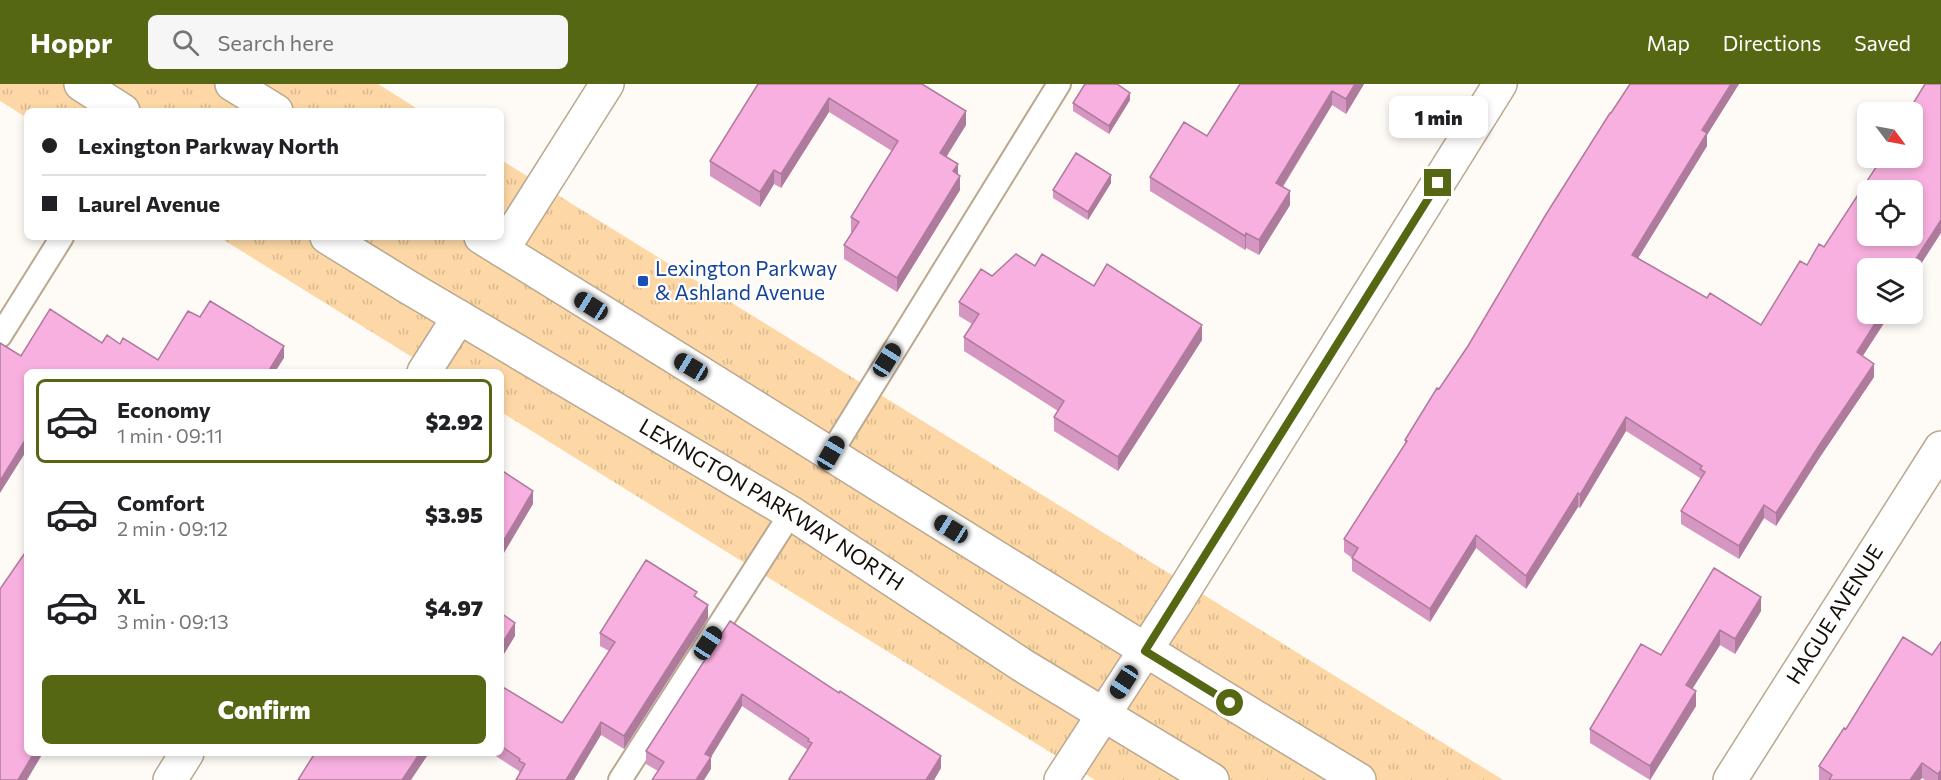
<!DOCTYPE html>
<meta charset="utf-8">
<style>
body{margin:0;font-family:Commissioner,sans-serif;background:#f6f6f6;color:#202124;height:100vh;display:flex;flex-direction:column;font-size:22px;white-space:nowrap}
*{box-sizing:border-box;margin:0}
p{font-size:20px;color:#757577}
.icon{flex:none;width:33px;height:33px;fill:none;stroke:currentColor;stroke-width:2;stroke-linecap:round;stroke-linejoin:round}
.map{position:relative;flex:1;overflow:hidden}
.details{position:absolute;left:24px;top:285px;width:480px;height:387px;display:flex;flex-direction:column;background:#fff;border-radius:9px;box-shadow:0 3px 9px #0003}
.details>*{flex:none}
.guide{position:absolute;left:24px;top:24px;width:480px;height:132px;border-radius:9px;box-shadow:0 3px 9px #0003;display:grid;align-content:center;height:132px;padding:0 18px;background:#fff}
.needle{width:39px;rotate:122deg}
.fabs{position:absolute;left:1857px;top:18px;display:grid;gap:12px}
.fabs a{display:grid;place-items:center;width:66px;height:66px;border-radius:9px;background:#fff;box-shadow:0 3px 9px #0003;font-size:30px}
.end{position:absolute;width:27px;height:27px;margin:-14px;border:8px solid #556712;background:#fff;box-shadow:0 0 0 3px #fff}
.from{border-radius:50%}
.bubble{position:absolute;height:42px;border-radius:9px;background:#fff;box-shadow:0 3px 9px #0003;font-size:20px;font-weight:800;line-height:42px;text-align:center}
.car{position:absolute;width:18px;height:36px;margin:-18px -9px;border-radius:8px;box-shadow:0 0 4px 2px #0007;background:linear-gradient(#222 24%,#8ab4d8 0 40%,#222 0 76%,#8ab4d8 0 86%,#222 0)}
.guide b{display:flex;align-items:center;gap:21px;height:57px;font-size:22px}
.guide b+b{border-top:2px solid #e0e0e0}
.guide i{width:15px;height:15px;background:#202124}
ul{padding:10px 0 0;list-style:none}
li{display:flex;align-items:center;gap:18px;height:84px;margin:0 12px 9px;padding:0 6px;border:3px solid transparent;border-radius:9px}
li div{flex:1}
li b{display:block;font-size:22px}
li em{font-style:normal;font-weight:800}
li.selected{border-color:#556712}
li>.icon{width:54px;height:54px;stroke-width:1.5}
.cta{display:flex;gap:12px;margin-top:auto;padding:12px 18px}
.cta a{flex:1;height:69px;border-radius:9px;background:#556712;color:#fff;font-size:24px;font-weight:800;line-height:69px;text-align:center}
header{display:flex;align-items:center;gap:36px;box-sizing:border-box;height:84px;padding:0 30px;background:#556712;color:#fff}
header strong{font-size:28px}
nav{display:flex;gap:33px;margin-inline-start:auto;font-size:21px}
.search{width:420px;height:54px;background:#f6f6f6;display:flex;align-items:center;gap:15px;box-sizing:border-box;padding:0 21px;border-radius:9px;color:#757577;font-size:22px}
.map>svg:first-child{display:block}
</style>
<header>
<strong>Hoppr</strong>
<div class="search"><svg class="icon" aria-label="search" viewBox="0 0 24 24"><circle cx="10" cy="10" r="6"/><path d="M15 15l6 6"/></svg>Search here</div>
<nav><a>Map</a><a>Directions</a><a>Saved</a></nav>
</header>
<div class="map">
<svg width="1941" height="696" viewBox="0 0 1941 696">
<defs>
<pattern id="park-tufts" width="24" height="20" patternUnits="userSpaceOnUse" patternTransform="scale(1.5)"><rect width="24" height="20" fill="#fdd8a6"/><path d="M3 7l-1-3M5 7V3M7 7l1-3M15 17l-1-3M17 17v-4M19 17l1-3" fill="none" stroke="#d8b88d"/></pattern>
</defs>
<rect width="100%" height="100%" fill="#fefaf5"/>
<path fill="url(#park-tufts)" d="M 0,0 L 378,0 L 421,27 L 27,27 L 27,34 L 0,17 Z
M 501,76 L 1503,696 L 1095,696 L 501,328 L 501,288 L 436,288 L 219,153 L 501,153 Z"/>
<g fill="none" stroke-linecap="round" stroke-linejoin="round">
<g stroke="#baa890" stroke-width="26">
<path id="service" d="M 0,252 L 62,153
M 831,369 L 1059,0
M 620,696 L 791,429"/>
</g>
<g stroke="#baa890" stroke-width="36">
<g id="minor">
<path d="M 502,166 L 607,0"/>
<path d="M 424,288 L 459,233"/>
<path d="M 170,696 L 187,669"/>
<path d="M 1061,696 L 1178,516 L 1500,0"/>
<path id="s1" d="M 1730,696 L 1941,364"/>
</g>
</g>
<g stroke="#baa890" stroke-width="36">
<g id="secondary">
<path d="M 81,0 L 123,27"/>
<path d="M 232,0 L 276,27"/>
<path id="s2" d="M 327,153 L 408,203 L 791,429 L 1022,581 L 1212,696"/>
<path d="M 481,153 C 774,333 1064,519 1359,696"/>
</g>
</g>
<use href="#service" stroke="#fff" stroke-width="22"/>
<use href="#minor" stroke="#fff" stroke-width="33"/>
<use href="#secondary" stroke="#fff" stroke-width="33"/>
</g>
<path fill="#d597c1" d="M 758,0 L 966,41 L 946,73 L 958,90 L 960,106 L 897,208 L 844,175 L 844,161 L 852,148 L 851,148 L 851,133 L 892,67 L 829,28 L 781,104 L 774,100 L 760,123 L 710,92 L 710,77 Z
M 1240,0 L 1364,0 L 1346,30 L 1332,21 L 1283,103 L 1290,121 L 1259,171 L 1246,164 L 1245,166 L 1150,107 L 1150,93 L 1207,52 Z
M 1630,0 L 1739,0 L 1707,51 L 1707,62 L 1638,174 L 1707,214 L 1761,241 L 1862,272 L 1874,293 L 1820,373 L 1776,442 L 1764,434 L 1739,475 L 1681,440 L 1681,427 L 1700,396 L 1700,394 L 1626,347 L 1580,424 L 1578,423 L 1526,505 L 1476,464 L 1430,538 L 1352,487 L 1352,474 L 1344,468 L 1344,455 L 1405,360 L 1405,356 L 1468,262 Z
M 1130,16 L 1109,50 L 1073,27 L 1073,19 Z
M 1111,99 L 1088,136 L 1053,114 L 1053,106 Z
M 1035,182 L 1094,202 L 1202,256 L 1118,387 L 1054,347 L 1054,333 L 1058,327 L 964,267 L 964,253 L 972,240 L 959,232 L 959,218 L 992,192 Z
M 697,514 L 708,534 L 624,665 L 601,651 L 519,690 L 519,687 L 491,669 L 501,669 L 501,602 L 562,639 L 609,567 L 600,562 L 600,549 Z
M 1761,527 L 1735,570 L 1720,561 L 1692,605 L 1696,622 L 1650,696 L 1590,659 L 1590,645 L 1661,571 Z
M 730,537 L 941,684 L 934,696 L 789,696 L 808,666 L 742,622 L 711,673 L 711,685 L 658,687 L 646,680 L 646,667 Z
M 1932,571 L 1941,696 L 1925,696 L 1922,694 L 1920,696 L 1819,696 L 1819,682 L 1846,645 Z"/>
<path fill="#ae7b9d" d="M 1355,0 L 1364,0 L 1346,30 L 1346,15 Z
M 1731,0 L 1739,0 L 1707,51 L 1707,62 L 1632,184 L 1632,171 L 1702,46 Z
M 1332,7 L 1332,21 L 1276,113 L 1276,99 Z
M 1130,9 L 1130,16 L 1109,50 L 1109,42 Z
M 829,14 L 829,28 L 781,104 L 781,90 Z
M 966,27 L 966,41 L 940,83 L 940,69 Z
M 958,80 L 958,94 L 953,87 Z
M 774,86 L 774,100 L 760,123 L 760,108 Z
M 1111,91 L 1111,99 L 1088,136 L 1088,128 Z
M 960,92 L 960,106 L 897,208 L 897,194 Z
M 1290,107 L 1290,121 L 1259,171 L 1259,156 Z
M 1941,136 L 1941,149 L 1912,194 L 1912,184 L 1910,184 Z
M 1246,149 L 1246,164 L 1245,166 L 1245,152 Z
M 1881,230 L 1890,230 L 1857,281 L 1857,268 Z
M 1202,241 L 1202,256 L 1118,387 L 1118,373 Z
M 284,262 L 284,274 L 275,288 L 268,288 Z
M 1874,280 L 1874,293 L 1820,373 L 1776,442 L 1776,429 L 1820,360 Z
M 1626,333 L 1626,347 L 1580,424 L 1580,411 Z
M 27,353 L 27,366 L 0,409 L 0,397 Z
M 533,407 L 533,420 L 501,474 L 501,461 Z
M 1578,409 L 1578,423 L 1526,505 L 1526,492 Z
M 1764,421 L 1764,434 L 1739,475 L 1739,462 Z
M 1476,451 L 1476,464 L 1430,538 L 1430,525 Z
M 1761,513 L 1761,527 L 1735,570 L 1735,555 Z
M 708,521 L 708,534 L 624,665 L 624,652 Z
M 515,539 L 515,552 L 501,575 L 501,561 Z
M 1720,546 L 1720,561 L 1686,615 L 1686,601 Z
M 1696,607 L 1696,622 L 1650,696 L 1650,682 Z
M 742,610 L 742,622 L 711,673 L 711,685 L 704,696 L 696,696 L 705,670 Z
M 601,638 L 601,651 L 574,696 L 566,696 Z
M 34,669 L 43,669 L 27,696 L 18,696 Z
M 420,669 L 429,669 L 411,696 L 402,696 Z
M 941,672 L 941,684 L 934,696 L 926,696 Z
M 1922,679 L 1922,694 L 1920,696 L 1910,696 Z
M 1941,686 L 1941,696 L 1938,696 L 1938,690 Z"/>
<path fill="#f8b0e0" stroke="#ae7b9d" stroke-width="1.5" fill-rule="evenodd" d="M 758,0 L 922,0 L 966,27 L 940,69 L 958,80 L 953,87 L 960,92 L 897,194 L 844,161 L 859,138 L 851,133 L 898,57 L 829,14 L 781,90 L 774,86 L 760,108 L 710,77 Z
M 1085,0 L 1117,0 L 1130,9 L 1109,42 L 1073,19 Z
M 1240,0 L 1355,0 L 1346,15 L 1332,7 L 1276,99 L 1290,107 L 1259,156 L 1246,149 L 1245,152 L 1150,93 L 1184,38 L 1207,52 Z
M 1630,0 L 1731,0 L 1702,46 L 1707,49 L 1632,171 L 1707,214 L 1710,209 L 1761,241 L 1800,177 L 1807,181 L 1819,160 L 1824,163 L 1882,74 L 1912,74 L 1912,28 L 1908,28 L 1925,0 L 1941,0 L 1941,136 L 1910,184 L 1868,184 L 1868,230 L 1881,230 L 1857,268 L 1874,280 L 1820,360 L 1776,429 L 1764,421 L 1739,462 L 1681,427 L 1705,388 L 1700,385 L 1702,382 L 1626,333 L 1580,411 L 1578,409 L 1526,492 L 1476,451 L 1430,525 L 1352,474 L 1358,464 L 1344,455 L 1407,357 L 1405,356 L 1437,304 L 1439,305 L 1468,262 L 1545,132 L 1610,29 L 1611,29 ZM 1868,106 L 1912,106 L 1912,152 L 1868,152 Z
M 1076,69 L 1111,91 L 1088,128 L 1053,106 Z
M 1016,170 L 1035,182 L 1042,170 L 1094,202 L 1107,180 L 1202,241 L 1118,373 L 1054,333 L 1064,317 L 964,253 L 979,230 L 959,218 L 981,185 L 992,192 Z
M 210,217 L 284,262 L 268,288 L 27,288 L 27,353 L 0,397 L 0,259 L 21,272 L 50,225 L 102,259 L 107,251 L 120,260 L 123,254 L 158,276 L 188,227 L 200,233 Z
M 501,386 L 533,407 L 501,461 Z
M 27,466 L 27,669 L 34,669 L 18,696 L 0,696 L 0,505 Z
M 646,476 L 697,508 L 694,512 L 708,521 L 624,652 L 601,638 L 566,696 L 516,696 L 525,680 L 519,677 L 520,675 L 501,662 L 501,602 L 562,639 L 615,558 L 600,549 Z
M 1714,484 L 1761,513 L 1735,555 L 1720,546 L 1686,601 L 1696,607 L 1650,682 L 1590,645 L 1641,560 L 1661,571 Z
M 501,529 L 515,539 L 501,561 Z
M 730,537 L 839,609 L 840,607 L 941,672 L 926,696 L 791,696 L 789,695 L 812,659 L 808,657 L 809,655 L 742,610 L 705,670 L 711,673 L 696,696 L 652,696 L 664,678 L 646,667 Z
M 1903,553 L 1932,571 L 1941,558 L 1941,686 L 1938,690 L 1922,679 L 1910,696 L 1829,696 L 1832,691 L 1819,682 L 1844,644 L 1846,645 Z
M 315,669 L 420,669 L 402,696 L 298,696 Z"/>
<g fill="none" stroke-linecap="round" stroke-linejoin="round">
<path stroke="#556712" stroke-width="8" d="M 1230,619 L 1145,567 L 1438,99"/>
</g>
<rect fill="#1a4fb4" stroke="#fff" stroke-width="2" x="637" y="191" width="12" height="12" rx="3"/>
<g text-anchor="middle" stroke-width="4.5" stroke-linejoin="round" paint-order="stroke">
<g font-size="21" fill="#164399" stroke="#fff" text-anchor="start">
<text x="655" y="192">Lexington Parkway<tspan x="655" dy="24">&amp; Ashland Avenue</tspan></text>
</g>
<g font-size="21" fill="#150e06" stroke="#fff">
<text dy="7" stroke="none"><textPath href="#s2" startOffset="519">LEXINGTON PARKWAY NORTH</textPath></text>
<text dy="7" stroke="none"><textPath href="#s1" startOffset="196">HAGUE AVENUE</textPath></text>
</g>
</g>
</svg>
<div class="fabs">
<a><svg class="needle" viewBox="-14 -14 28 28"><path d="M0-13l5 13h-10z" fill="#e53935"/><path d="M0 13l5-13h-10z" fill="#757577"/></svg></a>
<a><svg class="icon" aria-label="locate" viewBox="0 0 24 24"><circle cx="12" cy="12" r="6"/><path d="M12 2v4M12 18v4M2 12h4M18 12h4"/></svg></a>
<a><svg class="icon" aria-label="layers" viewBox="0 0 24 24"><path d="M12 4l9 5-9 5-9-5zM3 14l9 5 9-5"/></svg></a>
</div>
<i class="end from" style="left:1230px;top:619px"></i>
<i class="end" style="left:1438px;top:99px"></i>
<div class="bubble" style="left:1389px;top:12px;width:99px">1 min</div>
<i class="car" style="left:591px;top:222px;rotate:302deg"></i>
<i class="car" style="left:887px;top:276px;rotate:32deg"></i>
<i class="car" style="left:691px;top:283px;rotate:301deg"></i>
<i class="car" style="left:831px;top:369px;rotate:30deg"></i>
<i class="car" style="left:951px;top:445px;rotate:302deg"></i>
<i class="car" style="left:708px;top:559px;rotate:33deg"></i>
<i class="car" style="left:1124px;top:598px;rotate:213deg"></i>
<div class="guide">
<b><i class="from"></i>Lexington Parkway North</b>
<b><i></i>Laurel Avenue</b>
</div>
<section class="details">
<ul>
<li class="selected"><svg class="icon" aria-label="car" viewBox="0 0 24 24"><path d="M5 17H2v-5l4-1 3-4h7l3 4 3 1v5h-3M9 17h6M6 11h13"/><circle cx="7" cy="17" r="2"/><circle cx="17" cy="17" r="2"/></svg><div><b>Economy</b><p>1 min · 09:11</p></div><em>$2.92</em></li>
<li><svg class="icon" aria-label="car" viewBox="0 0 24 24"><path d="M5 17H2v-5l4-1 3-4h7l3 4 3 1v5h-3M9 17h6M6 11h13"/><circle cx="7" cy="17" r="2"/><circle cx="17" cy="17" r="2"/></svg><div><b>Comfort</b><p>2 min · 09:12</p></div><em>$3.95</em></li>
<li><svg class="icon" aria-label="car" viewBox="0 0 24 24"><path d="M5 17H2v-5l4-1 3-4h7l3 4 3 1v5h-3M9 17h6M6 11h13"/><circle cx="7" cy="17" r="2"/><circle cx="17" cy="17" r="2"/></svg><div><b>XL</b><p>3 min · 09:13</p></div><em>$4.97</em></li>
</ul>
<div class="cta"><a>Confirm</a></div>
</section>
</div>
